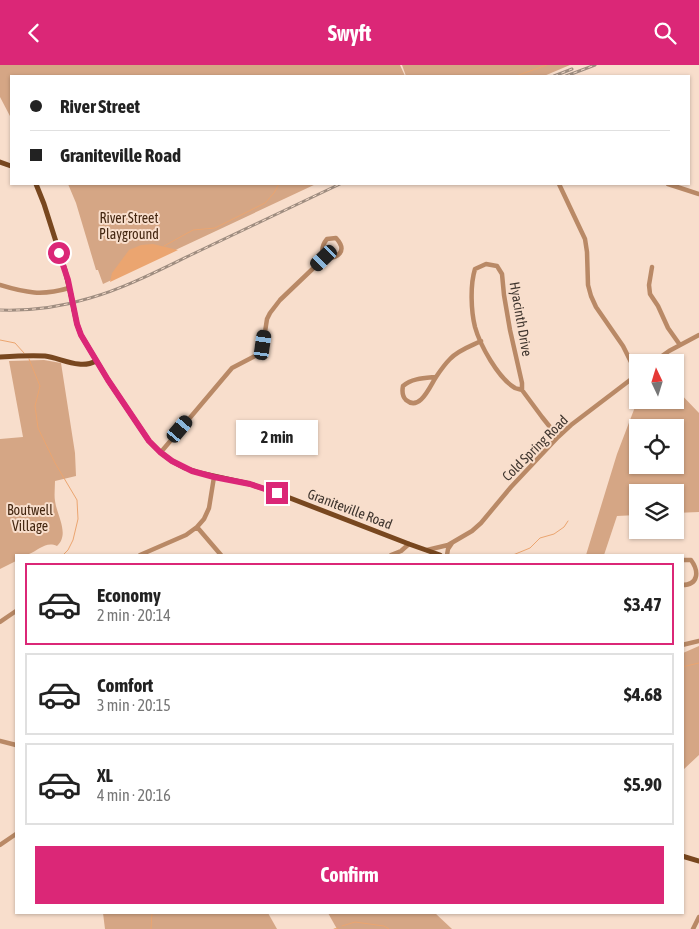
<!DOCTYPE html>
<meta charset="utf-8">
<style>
body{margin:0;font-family:"Asap Condensed",sans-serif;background:#f6f6f6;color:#222;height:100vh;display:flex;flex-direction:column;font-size:19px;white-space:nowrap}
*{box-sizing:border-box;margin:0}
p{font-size:16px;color:#767676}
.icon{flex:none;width:28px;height:28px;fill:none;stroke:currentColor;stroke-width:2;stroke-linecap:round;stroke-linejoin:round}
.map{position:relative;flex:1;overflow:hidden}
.sheet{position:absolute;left:15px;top:489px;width:669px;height:360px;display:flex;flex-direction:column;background:#fff;border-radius:0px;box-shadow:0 1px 4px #0004}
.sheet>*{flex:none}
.banner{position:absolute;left:10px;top:10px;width:680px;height:110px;border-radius:0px;box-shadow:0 1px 4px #0004;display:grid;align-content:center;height:110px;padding:0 20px;background:#fff}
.needle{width:32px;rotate:356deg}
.buttons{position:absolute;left:629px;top:289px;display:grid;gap:10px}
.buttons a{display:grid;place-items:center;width:55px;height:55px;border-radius:0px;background:#fff;box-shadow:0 1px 4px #0004;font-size:25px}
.end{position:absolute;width:22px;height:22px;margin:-11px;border:6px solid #db2777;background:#fff;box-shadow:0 0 0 2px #fff}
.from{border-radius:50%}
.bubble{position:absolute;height:35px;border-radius:0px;background:#fff;box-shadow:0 1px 4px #0004;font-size:16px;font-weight:700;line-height:35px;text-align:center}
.car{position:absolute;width:15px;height:30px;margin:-15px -8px;border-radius:6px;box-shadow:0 0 4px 1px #0007;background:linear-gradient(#222 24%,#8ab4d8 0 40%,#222 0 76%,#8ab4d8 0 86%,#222 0)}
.banner b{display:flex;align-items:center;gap:18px;height:48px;font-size:19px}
.banner b+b{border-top:1px solid #e0e0e0}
.banner i{width:12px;height:12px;background:#222}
ul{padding:9px 0 0;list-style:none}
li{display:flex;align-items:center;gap:15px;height:82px;margin:0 10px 8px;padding:0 10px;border:2px solid #e0e0e0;border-radius:0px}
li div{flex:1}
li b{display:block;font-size:19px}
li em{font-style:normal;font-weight:700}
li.current{border-color:#db2777}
li>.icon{width:45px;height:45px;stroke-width:1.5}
.button{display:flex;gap:10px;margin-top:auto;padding:10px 20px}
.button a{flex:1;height:58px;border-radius:0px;background:#db2777;color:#fff;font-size:20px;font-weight:700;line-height:58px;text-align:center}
header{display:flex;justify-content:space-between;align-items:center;height:65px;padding:0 20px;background:#db2777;color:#fff;font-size:22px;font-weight:700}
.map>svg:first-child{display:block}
</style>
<header><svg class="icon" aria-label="back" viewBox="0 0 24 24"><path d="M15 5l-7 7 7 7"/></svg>Swyft<svg class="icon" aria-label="search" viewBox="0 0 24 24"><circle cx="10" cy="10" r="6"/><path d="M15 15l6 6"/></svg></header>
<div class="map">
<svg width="699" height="864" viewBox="0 0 699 864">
<rect width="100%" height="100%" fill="#f8decc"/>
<path fill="#d5a685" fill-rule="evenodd" d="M 0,0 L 400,0 L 405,11 L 11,11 L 11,53 L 0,32 Z
M 402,0 L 570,0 L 544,11 L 406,11 Z
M 68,119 L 316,119 L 103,219 L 98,205 L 96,205 L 76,138 Z
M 44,295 L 61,298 L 75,388 L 76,411 L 55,416 C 55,423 54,430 55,436 C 57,451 70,469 57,481 C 46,476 39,485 29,489 C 25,491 21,490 16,490 L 16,496 L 0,504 L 0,374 L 23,372 L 9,296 Z
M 637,316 L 638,335 L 675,335 L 675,323 L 699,348 L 699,447 L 675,448 L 675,428 L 638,428 L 637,450 L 617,451 L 604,490 L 586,490 L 617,389 L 635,342 L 634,328 L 632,320 ZM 638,362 L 675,362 L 675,400 L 638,400 Z
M 699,581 L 699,690 L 683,705 L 683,588 Z
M 103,848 L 268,848 L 277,864 L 105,864 Z
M 328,848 L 435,848 L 452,864 L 337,864 Z"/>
<path fill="#eba570" d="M 153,179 L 178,185 L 110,217 L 112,208 L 129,185 L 141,180 Z"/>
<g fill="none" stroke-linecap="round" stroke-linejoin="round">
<path stroke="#eba570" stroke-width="1" d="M 516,11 L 547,0
M 164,181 L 193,165 L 215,163 L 265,138 L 274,128 L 279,119
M 0,275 L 15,278 L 24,288
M 29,294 L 40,321 L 35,341 L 38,363 L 55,398 L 77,435 L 78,454 L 73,475 L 68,485 L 63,490
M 513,490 L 530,483 L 540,473 L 554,469 L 564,462 L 568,456
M 682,602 L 699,598
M 342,861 L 355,857 L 384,861 L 389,864
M 151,864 L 152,848
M 334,864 L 338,863"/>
<path stroke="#b98966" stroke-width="4.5" d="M 559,119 L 585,174 L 587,187 L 588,220 L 591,231 L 596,242 L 623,281 L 637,309
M 668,119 L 699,129
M 486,199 L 497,201 L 502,209 L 504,230 L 510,265 L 522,318 L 522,325 C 520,324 517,324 515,323 C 498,313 480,280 475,262 C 471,246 470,220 475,204 Z
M 652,202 L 649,220 L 650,229 L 658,241 L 668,263 L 680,280
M 0,220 C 26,228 42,231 69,223
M 652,298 L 669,286 L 699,270
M 436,312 C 425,313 412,313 403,321 C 402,326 402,331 406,335 C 420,347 430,321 436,312 C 440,306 445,299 450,294 C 458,285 471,281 481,276
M 522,325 L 542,352 L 558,372
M 161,387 L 232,303 L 255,291 L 260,286 L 263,280 L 267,254 L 270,248 L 280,235 L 324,193 C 321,186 322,180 327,174 L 336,173 C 348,186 338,194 324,193
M 197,462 L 221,490
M 427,485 L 448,480 L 472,466 L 481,458 L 511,422 L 558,372 L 571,360 L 638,309
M 140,490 L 186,470 L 197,462 L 204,454 L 209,443 L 214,412
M 391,490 L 401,486 L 409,479
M 447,490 L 448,484 L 452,478
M 682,495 L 691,495 C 699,506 699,520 682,520
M 0,557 L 16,546
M 682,580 L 699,576
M 0,676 L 16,680
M 0,780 L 16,769
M 693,864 L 699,852"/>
<path stroke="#78471f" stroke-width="5" d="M 0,97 L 11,101
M 36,119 L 44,139 L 65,205 L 71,230
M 74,245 L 77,259 L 81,270 L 108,315 L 149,376 L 160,387 L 172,396 L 185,403 L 200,408 L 250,419 L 277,428 L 409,479 L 440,490
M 0,292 C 15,291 30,290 45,291 C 61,293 80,305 96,296
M 682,791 L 699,796"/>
<g stroke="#9f8d80" stroke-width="3">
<path id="rail" d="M 554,11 L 572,4
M 566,11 L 595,0
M 0,245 C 30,246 61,242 90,233 C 128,222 163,203 199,186 C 246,164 293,141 340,119"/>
</g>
<use href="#rail" stroke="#f8decc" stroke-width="1" stroke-dasharray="4" stroke-linecap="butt"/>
<path stroke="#78471f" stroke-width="5" d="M 71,230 L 74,245"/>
</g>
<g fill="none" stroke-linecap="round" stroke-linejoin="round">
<path stroke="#db2777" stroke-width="6" d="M 59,188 L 68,215 L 77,259 L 81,270 L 108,315 L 149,376 L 160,387 L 172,396 L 192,406 L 214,412 L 250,419 L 277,428"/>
</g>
<g text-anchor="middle" stroke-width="4" stroke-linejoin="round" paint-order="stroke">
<g font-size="14" fill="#442711" stroke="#f8decc">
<text x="129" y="158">River Street<tspan x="129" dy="16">Playground</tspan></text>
<text x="30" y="450">Boutwell<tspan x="30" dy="16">Village</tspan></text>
</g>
<g font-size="14" fill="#3f352e" stroke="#f8decc">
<text transform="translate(521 254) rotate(80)" y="5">Hyacinth Drive</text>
<text transform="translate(535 383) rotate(-45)" y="5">Cold Spring Road</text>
<text transform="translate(350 444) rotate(21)" y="5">Graniteville Road</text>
</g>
</g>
</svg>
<div class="buttons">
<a><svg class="needle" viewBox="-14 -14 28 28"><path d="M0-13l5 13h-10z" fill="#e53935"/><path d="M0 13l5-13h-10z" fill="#767676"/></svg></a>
<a><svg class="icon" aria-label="locate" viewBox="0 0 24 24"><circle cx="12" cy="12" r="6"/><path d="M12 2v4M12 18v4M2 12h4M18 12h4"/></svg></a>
<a><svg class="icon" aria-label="layers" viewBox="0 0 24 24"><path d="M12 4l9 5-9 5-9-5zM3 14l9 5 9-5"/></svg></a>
</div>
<i class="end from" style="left:59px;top:188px"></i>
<i class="end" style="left:277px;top:428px"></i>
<div class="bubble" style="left:236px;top:355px;width:82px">2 min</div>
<i class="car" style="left:324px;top:193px;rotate:226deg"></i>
<i class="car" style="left:263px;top:280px;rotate:8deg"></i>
<i class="car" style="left:180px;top:364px;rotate:40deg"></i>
<div class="banner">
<b><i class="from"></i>River Street</b>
<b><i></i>Graniteville Road</b>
</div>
<section class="sheet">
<ul>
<li class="current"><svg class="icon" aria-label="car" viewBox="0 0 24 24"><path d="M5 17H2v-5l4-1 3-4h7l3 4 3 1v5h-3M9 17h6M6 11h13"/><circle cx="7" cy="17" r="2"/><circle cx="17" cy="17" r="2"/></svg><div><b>Economy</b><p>2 min · 20:14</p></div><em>$3.47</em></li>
<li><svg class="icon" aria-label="car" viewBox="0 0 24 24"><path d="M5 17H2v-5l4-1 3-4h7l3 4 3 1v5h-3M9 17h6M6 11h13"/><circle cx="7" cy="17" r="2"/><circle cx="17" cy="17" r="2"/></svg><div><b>Comfort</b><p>3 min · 20:15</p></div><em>$4.68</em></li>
<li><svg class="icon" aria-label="car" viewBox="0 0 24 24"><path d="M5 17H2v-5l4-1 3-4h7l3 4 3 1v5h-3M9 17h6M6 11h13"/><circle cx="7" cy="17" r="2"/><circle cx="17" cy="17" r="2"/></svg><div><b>XL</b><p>4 min · 20:16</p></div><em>$5.90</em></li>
</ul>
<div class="button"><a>Confirm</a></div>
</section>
</div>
